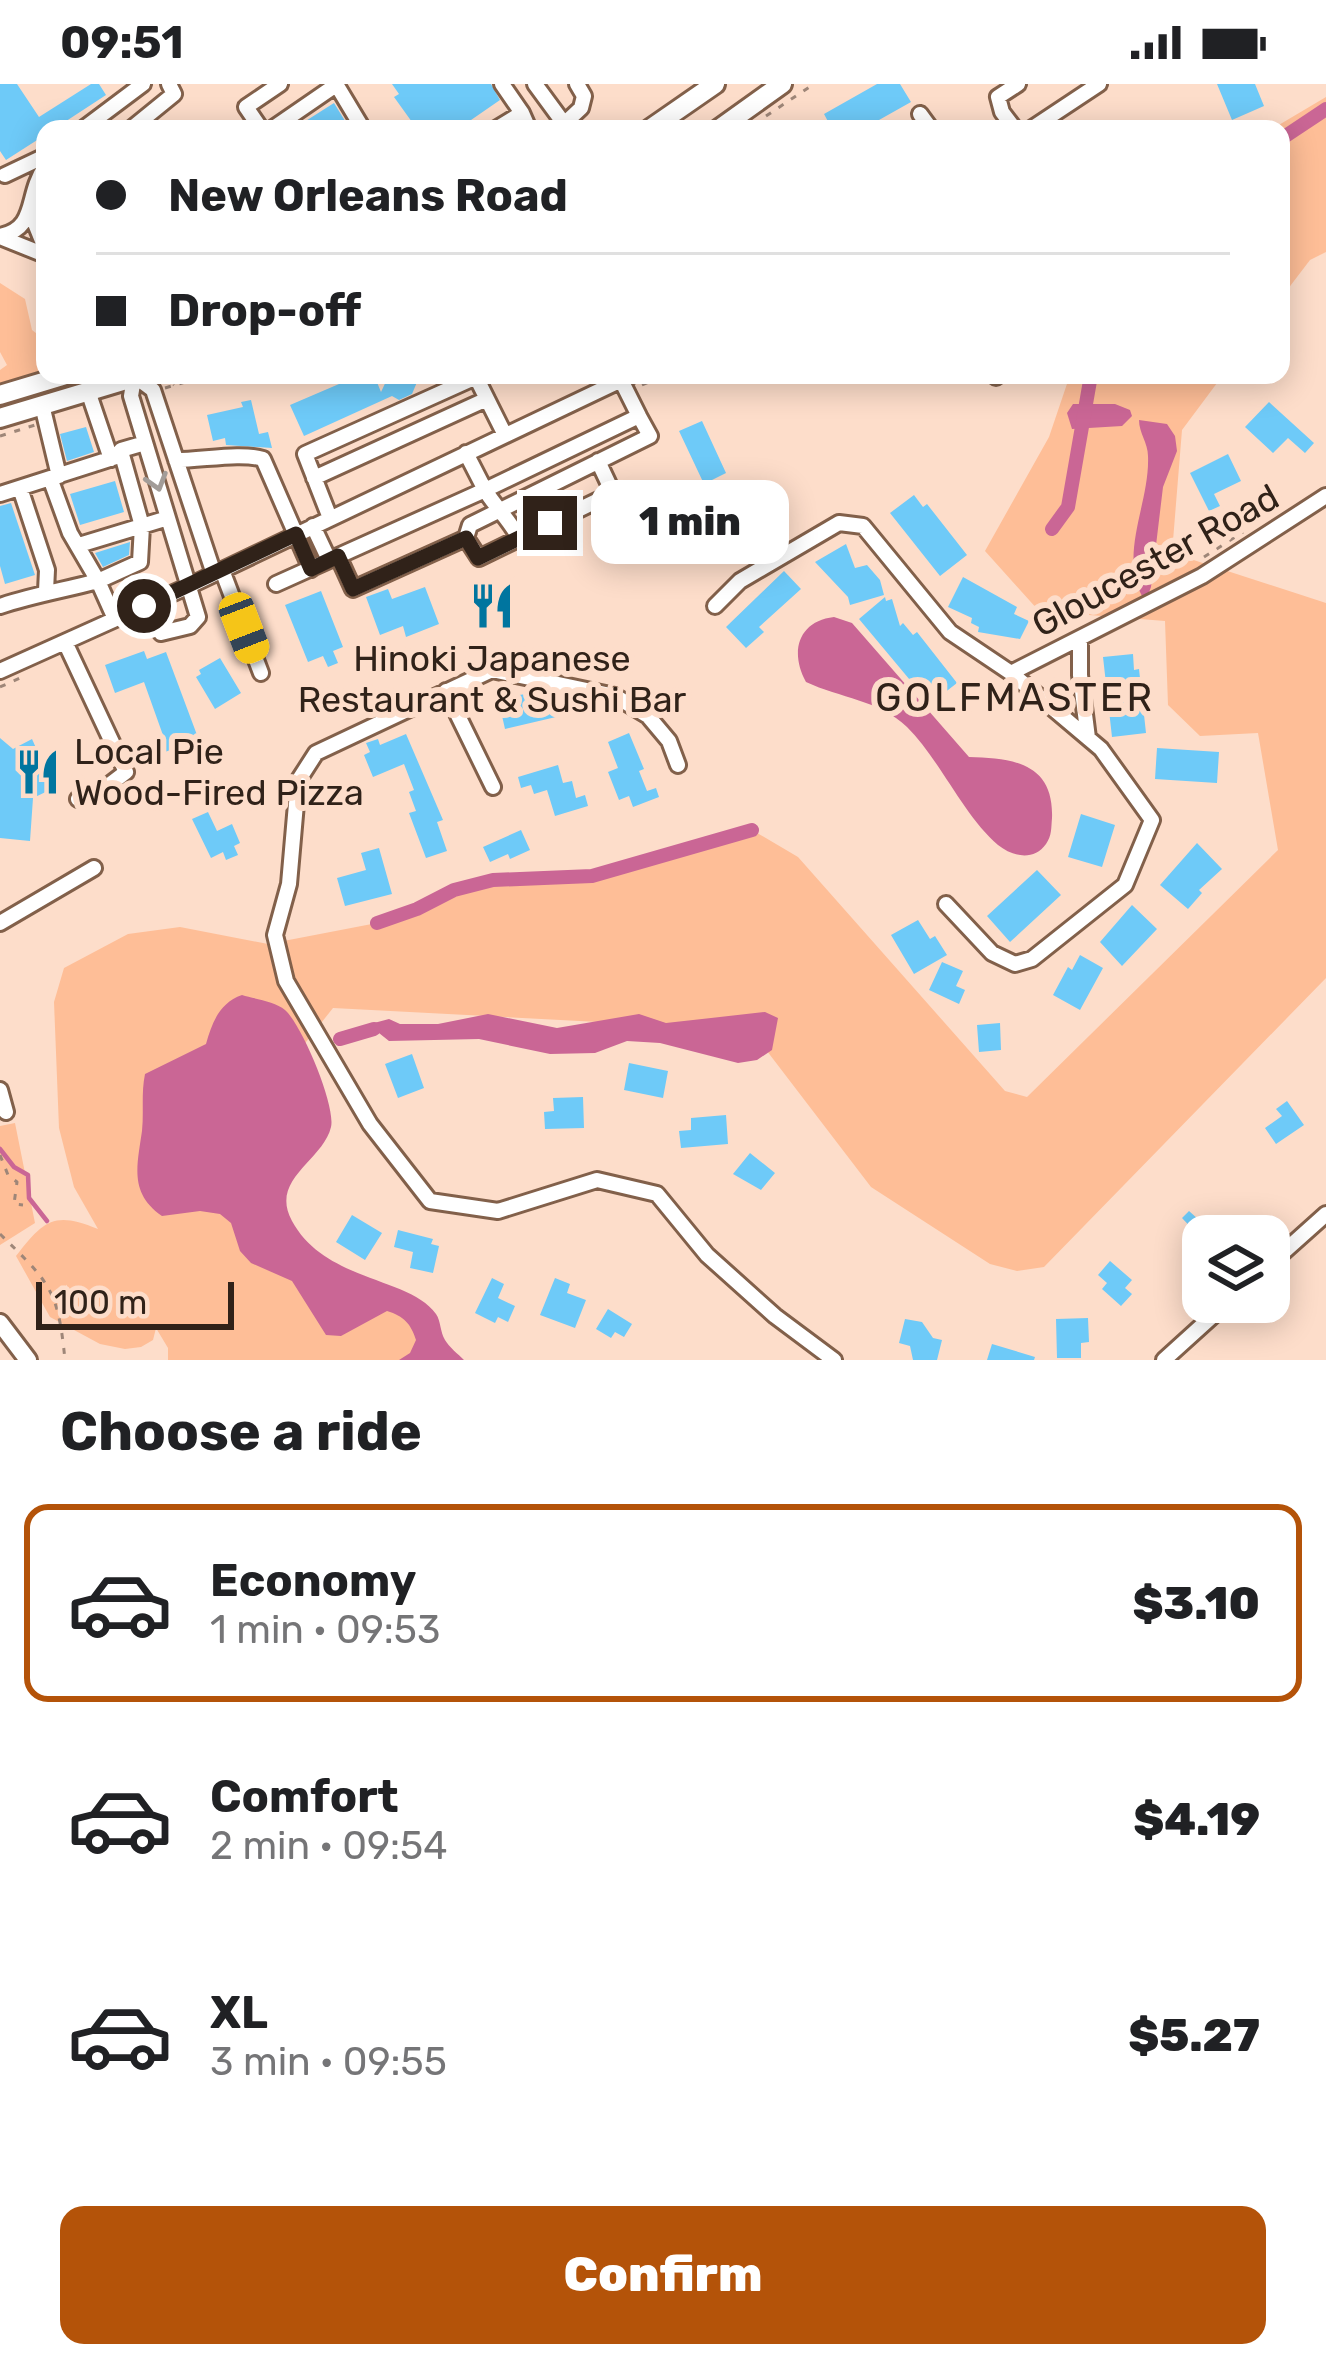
<!DOCTYPE html>
<meta charset="utf-8">
<style>
body{margin:0;font-family:Rubik,sans-serif;background:#f2f2f2;color:#202124;height:100vh;display:flex;flex-direction:column;font-size:45px;white-space:nowrap}
*{box-sizing:border-box;margin:0}
p{font-size:39px;color:#757577}
.icon{flex:none;width:66px;height:66px;fill:none;stroke:currentColor;stroke-width:2;stroke-linecap:round;stroke-linejoin:round}
.map{position:relative;height:1276px;overflow:hidden}
.side{display:flex;flex-direction:column;background:#fff;flex:1}
.side>*{flex:none}
.hud{position:absolute;left:36px;top:36px;width:1254px;height:264px;border-radius:24px;box-shadow:0 6px 30px #0003;display:grid;align-content:center;height:264px;padding:0 60px;background:#fff}
.fabs{position:absolute;left:1182px;top:1131px;display:grid;gap:24px}
.fabs a{display:grid;place-items:center;width:108px;height:108px;border-radius:24px;background:#fff;box-shadow:0 6px 30px #0003;font-size:60px}
.scale{position:absolute;left:36px;bottom:30px;width:198px;box-sizing:border-box;padding-left:12px;border:6px solid #302219;border-top:0;font-size:33px;line-height:42px;white-space:nowrap;color:#302219;-webkit-text-stroke:9px #fdddca;paint-order:stroke}
.end{position:absolute;width:54px;height:54px;margin:-27px;border:15px solid #302219;background:#fff;box-shadow:0 0 0 6px #fff}
.from{border-radius:50%}
.bubble{position:absolute;height:84px;border-radius:24px;background:#fff;box-shadow:0 6px 30px #0003;font-size:39px;font-weight:800;line-height:84px;text-align:center}
.car{position:absolute;width:36px;height:72px;margin:-36px -18px;border-radius:15px;box-shadow:0 0 9px 3px #0007;background:linear-gradient(#f5c518 24%,#345 0 40%,#f5c518 0 76%,#345 0 86%,#f5c518 0)}
.hud b{display:flex;align-items:center;gap:42px;height:114px;font-size:45px}
.hud b+b{border-top:3px solid #e0e0e0}
.hud i{width:30px;height:30px;background:#202124}
ul{padding:0;list-style:none}
li{display:flex;align-items:center;gap:36px;height:198px;margin:0 24px 18px;padding:0 36px;border:6px solid transparent;border-radius:24px}
li div{flex:1}
li b{display:block;font-size:45px}
li em{font-style:normal;font-weight:800}
li.active{border-color:#b45309}
li>.icon{width:108px;height:108px;stroke-width:1.5}
h2{padding:0 60px;font-size:54px;line-height:144px}
.button{display:flex;gap:24px;margin-top:auto;padding:24px 60px}
.button a{flex:1;height:138px;border-radius:24px;background:#b45309;color:#fff;font-size:48px;font-weight:800;line-height:138px;text-align:center}
.status{display:flex;justify-content:space-between;align-items:center;height:84px;padding:0 60px;background:#fff;direction:ltr}
.status svg{height:33px;fill:currentColor}
.map>svg:first-child{display:block}
</style>
<div class="status"><b>09:51</b><svg viewBox="0 0 49 12"><path d="M0 12V9h3v3zM5 12V6h3v6zM10 12V3h3v9zM15 12V0h3v12zM26 1h20v11H26zM47 4h2v5h-2z"/></svg></div>
<div class="map">
<svg width="1326" height="1276" viewBox="0 0 1326 1276">
<rect width="100%" height="100%" fill="#fdddca"/>
<path fill="#febe97" d="M 1326,13 L 1326,168 L 1310,176 L 1281,214 L 1281,45 L 1272,45 Z
M 0,199 L 25,215 L 32,246 L 45,256 L 45,287 L 0,300 L 0,286 L 7,281 L 0,268 Z
M 1070,291 L 1223,291 L 1182,346 L 1172,469 L 1326,519 L 1326,894 L 1044,1183 L 1017,1187 L 990,1180 L 871,1103 L 751,946 L 333,924 L 306,958 L 259,1149 L 417,1223 L 436,1276 L 168,1276 L 168,1264 L 156,1244 L 153,1256 L 141,1263 L 125,1265 L 100,1260 L 50,1233 L 16,1172 C 44,1136 54,1127 98,1145 L 74,1103 L 59,1044 L 54,918 L 64,884 L 128,850 L 180,843 L 268,860 L 377,839 L 417,825 L 454,806 L 493,796 L 592,792 L 752,746 L 798,773 L 1005,1007 L 1027,1013 L 1278,766 L 1258,649 L 1200,652 L 1168,621 L 1165,537 L 1039,527 L 985,467 L 1049,353 Z
M 15,1039 L 35,1139 L 0,1161 L 0,1042 Z"/>
<path fill="#ca6695" d="M 1073,320 L 1115,320 L 1130,326 L 1132,332 L 1122,342 L 1072,345 L 1067,329 Z
M 1139,336 L 1167,340 L 1175,352 L 1177,367 L 1163,403 L 1151,503 L 1148,511 L 1142,512 C 1119,468 1150,419 1148,372 C 1148,359 1139,349 1139,336 Z
M 834,533 L 852,539 L 969,673 C 1013,674 1054,679 1052,734 C 1051,745 1052,751 1046,760 C 1034,777 1013,773 998,761 C 964,732 940,676 907,643 C 879,616 840,614 806,598 C 789,567 799,537 834,533 Z
M 242,911 C 254,915 275,917 285,926 C 302,941 336,1022 331,1043 C 323,1077 269,1095 292,1137 C 325,1198 410,1193 436,1230 C 441,1237 440,1248 445,1256 C 449,1263 458,1270 464,1276 L 399,1276 L 410,1269 L 416,1256 C 411,1240 404,1232 387,1227 L 341,1252 L 326,1251 L 292,1197 L 251,1179 L 240,1167 L 231,1139 L 220,1130 L 200,1127 L 162,1132 C 129,1109 137,1082 142,1047 C 144,1028 141,1009 145,990 L 206,960 C 212,939 219,919 242,911 Z
M 765,928 L 778,934 L 772,966 L 757,976 L 738,979 L 660,959 L 627,957 L 595,969 L 550,970 L 479,955 L 389,957 L 374,945 L 374,939 L 389,935 L 400,940 L 438,940 L 488,930 L 557,944 L 639,930 L 666,939 Z"/>
<g fill="none" stroke-linecap="round" stroke-linejoin="round">
<path stroke="#ca6695" stroke-width="4.5" d="M 0,1065 L 14,1083 L 28,1091 L 29,1114 L 47,1137"/>
<path stroke="#ca6695" stroke-width="14" d="M 1281,55 L 1326,25
M 1052,445 L 1068,423 L 1091,291
M 377,839 L 417,825 L 454,806 L 493,796 L 592,792 L 752,746
M 340,955 L 374,945"/>
</g>
<path fill="#6ecaf8" d="M 0,0 L 17,0 L 39,33 L 91,0 L 99,0 L 106,11 L 54,45 L 45,45 L 45,51 L 6,76 L 0,67 Z
M 392,0 L 491,0 L 500,16 L 458,45 L 417,45 L 394,13 L 399,10 Z
M 877,0 L 900,0 L 911,18 L 863,45 L 832,45 L 824,30 Z
M 1217,0 L 1255,0 L 1264,22 L 1232,36 Z
M 334,19 L 350,45 L 293,45 Z
M 360,291 L 374,291 L 381,308 L 389,291 L 420,291 L 412,310 L 399,316 L 392,312 L 304,352 L 290,321 Z
M 251,316 L 259,350 L 268,348 L 272,364 L 226,361 L 225,354 L 213,357 L 207,331 L 243,323 L 241,318 Z
M 1269,318 L 1314,359 L 1305,369 L 1288,354 L 1273,369 L 1245,343 Z
M 702,337 L 726,389 L 704,400 L 679,347 Z
M 86,343 L 94,368 L 67,377 L 60,350 Z
M 1228,370 L 1241,397 L 1214,410 L 1220,422 L 1209,427 L 1190,389 Z
M 115,397 L 124,428 L 80,441 L 70,410 Z
M 914,411 L 923,423 L 927,420 L 967,471 L 940,492 L 890,429 Z
M 11,419 L 35,491 L 5,500 L 0,482 L 0,422 Z
M 130,458 L 129,471 L 103,483 L 95,469 Z
M 846,460 L 855,484 L 867,481 L 880,496 L 884,511 L 850,521 L 848,513 L 815,478 Z
M 784,487 L 801,505 L 759,543 L 764,548 L 746,564 L 726,543 Z
M 963,493 L 1017,523 L 1014,530 L 1029,537 L 1020,555 L 978,548 L 979,543 L 971,539 L 972,534 L 948,523 Z
M 425,503 L 439,540 L 406,553 L 403,542 L 380,551 L 366,513 L 388,505 L 392,515 Z
M 321,507 L 343,563 L 333,567 L 338,579 L 328,583 L 323,572 L 308,578 L 285,521 Z
M 885,513 L 886,517 L 892,515 L 900,542 L 903,539 L 913,551 L 917,548 L 957,599 L 930,620 L 859,535 Z
M 144,567 L 147,575 L 166,568 L 197,651 L 187,655 L 189,659 L 157,671 L 153,658 L 164,654 L 144,598 L 115,609 L 105,581 Z
M 1133,570 L 1134,586 L 1139,585 L 1146,649 L 1112,653 L 1103,573 Z
M 220,574 L 241,609 L 215,625 L 196,593 L 201,590 L 199,586 Z
M 541,608 L 550,610 L 556,633 L 505,645 L 498,614 Z
M 629,649 L 644,685 L 639,687 L 647,707 L 656,704 L 659,713 L 633,723 L 629,712 L 619,716 L 608,688 L 618,684 L 608,658 Z
M 406,650 L 443,736 L 437,738 L 447,767 L 426,774 L 409,729 L 416,727 L 409,708 L 414,706 L 404,680 L 373,693 L 364,671 L 370,668 L 366,659 L 378,655 L 380,661 Z
M 0,654 L 13,665 L 32,655 L 54,704 L 33,714 L 30,757 L 0,754 Z
M 1157,664 L 1219,668 L 1217,699 L 1155,695 Z
M 558,681 L 563,699 L 572,697 L 576,714 L 585,711 L 588,722 L 555,732 L 547,706 L 534,710 L 531,701 L 521,704 L 518,693 Z
M 208,728 L 217,747 L 232,740 L 240,759 L 234,762 L 238,771 L 226,776 L 223,768 L 211,774 L 192,735 Z
M 1081,730 L 1115,741 L 1102,783 L 1068,773 Z
M 521,746 L 530,766 L 510,775 L 508,770 L 490,778 L 483,763 Z
M 1197,759 L 1222,785 L 1199,806 L 1202,809 L 1188,825 L 1160,801 Z
M 379,764 L 392,810 L 345,822 L 337,794 L 366,786 L 361,769 Z
M 1037,786 L 1061,811 L 1010,858 L 987,832 Z
M 1132,821 L 1157,845 L 1122,882 L 1100,858 Z
M 918,836 L 930,855 L 935,852 L 947,871 L 914,890 L 891,851 Z
M 1080,871 L 1103,884 L 1080,926 L 1053,911 L 1068,883 L 1072,886 Z
M 942,878 L 963,887 L 956,902 L 965,906 L 959,920 L 929,906 Z
M 1000,939 L 1001,966 L 979,968 L 977,941 Z
M 412,970 L 424,1004 L 398,1014 L 385,980 Z
M 629,979 L 668,987 L 663,1014 L 624,1006 Z
M 583,1013 L 584,1044 L 545,1045 L 544,1028 L 554,1027 L 553,1014 Z
M 1287,1017 L 1304,1041 L 1276,1060 L 1265,1044 L 1282,1032 L 1276,1025 Z
M 726,1031 L 728,1060 L 681,1064 L 679,1047 L 691,1046 L 691,1034 Z
M 750,1069 L 775,1089 L 761,1106 L 733,1090 Z
M 1189,1127 L 1208,1144 L 1200,1153 L 1182,1134 Z
M 352,1131 L 382,1149 L 365,1176 L 336,1158 Z
M 398,1146 L 433,1155 L 431,1160 L 439,1162 L 433,1189 L 410,1184 L 413,1168 L 394,1163 Z
M 1110,1177 L 1132,1196 L 1125,1204 L 1132,1210 L 1121,1222 L 1102,1205 L 1107,1199 L 1098,1191 Z
M 492,1194 L 504,1200 L 498,1214 L 515,1222 L 508,1238 L 498,1233 L 495,1239 L 475,1229 Z
M 555,1194 L 570,1200 L 567,1209 L 586,1216 L 575,1244 L 540,1231 Z
M 608,1225 L 632,1240 L 624,1253 L 615,1248 L 611,1254 L 596,1245 Z
M 1088,1234 L 1089,1258 L 1081,1259 L 1081,1274 L 1057,1274 L 1056,1235 Z
M 905,1235 L 922,1238 L 933,1254 L 942,1256 L 937,1276 L 913,1276 L 910,1262 L 899,1259 Z
M 992,1260 L 1035,1273 L 1034,1276 L 987,1276 Z"/>
<g fill="none" stroke-linecap="round" stroke-linejoin="round">
<g stroke="#82604a" stroke-width="20">
<path id="minor" d="M 336,0 L 363,45
M 502,0 L 522,29
M 535,0 L 568,45
M 920,30 L 931,45
M 565,39 L 581,24 L 584,12 L 577,0
M 83,45 L 143,0
M 131,45 L 174,10 L 169,0
M 261,45 L 246,23 L 280,0
M 272,45 L 336,1
M 496,45 L 522,29 L 529,45
M 1015,45 L 1002,28 L 998,13 L 1018,0
M 1031,45 L 1099,0
M 5,91 L 45,72
M 30,127 L 45,164
M 0,152 C 38,144 25,112 45,83
M 0,153 L 45,171
M 133,291 L 153,306 L 214,490
M 994,291 L 996,293
M 134,294 L 131,312 L 198,533 L 190,542 L 161,549 L 144,522
M 88,307 L 111,375
M 42,321 L 59,392
M 176,376 C 203,376 241,368 263,375 L 311,485
M 50,394 L 70,449 L 98,497 L 140,478 L 142,442 L 122,371
M 314,394 L 487,315
M 20,404 L 47,486 L 46,507
M 0,410 L 122,371 L 121,366 L 145,359
M 330,434 L 305,370 L 476,293 L 505,351
M 313,442 L 329,476
M 466,454 L 479,474 L 613,409 L 598,377
M 519,454 C 509,435 496,424 485,406 L 639,332 L 621,296
M 79,461 L 168,434
M 338,472 L 353,505 L 466,454 L 470,441 L 650,352 L 639,332
M 222,486 L 261,589
M 276,500 L 485,406 L 466,369
M 0,522 C 33,511 64,506 98,497 L 115,535
M 715,522 L 740,497 L 839,439 L 863,442 L 950,548 L 1011,589 L 1101,665 L 1152,736 L 1125,801 L 1032,875 L 1015,880 L 992,869 L 946,820
M 1080,554 L 1080,591 L 1088,654
M 65,558 L 126,688 L 105,704 L 78,715
M 0,587 L 189,502 L 632,291
M 1011,589 L 1202,492 L 1326,412
M 446,607 L 493,703
M 678,681 L 669,657 L 648,632 L 615,612 L 492,586 L 316,669 L 298,697 L 289,800 L 275,851 L 286,897 L 370,1040 L 430,1117 L 498,1127 L 597,1096 L 657,1110 L 707,1171 L 775,1232 L 834,1276
M 0,839 L 94,784
M 0,1006 L 6,1028
M 1269,1181 L 1326,1130
M 1164,1276 L 1228,1218"/>
</g>
<g stroke="#82604a" stroke-width="22">
<path id="major" d="M 0,1239 L 28,1276"/>
</g>
<g stroke="#82604a" stroke-width="24">
<path id="highway" d="M 650,45 L 715,0
M 719,45 L 782,0
M 0,311 L 66,291
M 0,334 L 143,291"/>
</g>
<path stroke="#9e8678" stroke-width="3" stroke-dasharray="6 9" stroke-linecap="butt" d="M 766,32 L 814,0
M 38,183 L 45,193
M 162,291 L 174,301
M 642,301 L 664,291
M 165,304 L 209,291
M 0,352 L 35,341
M 1204,473 L 1243,448
M 0,603 L 20,594
M 0,1071 L 8,1091 L 17,1098 L 14,1120 L 23,1121
M 0,1150 C 50,1199 58,1205 65,1276"/>
<use href="#minor" stroke="#fff" stroke-width="14"/>
<use href="#major" stroke="#fff" stroke-width="16"/>
<use href="#highway" stroke="#fff" stroke-width="18"/>
</g>
<defs><path id="oneway-chevron" d="M-2-3.5L2.5 0L-2 3.5" fill="none" stroke-width="1.6" stroke-linecap="round" stroke-linejoin="round" transform="scale(3)"/></defs>
<use stroke="#a29c98" href="#oneway-chevron" transform="translate(157 398) rotate(73)"/>
<g fill="none" stroke-linecap="round" stroke-linejoin="round">
<path stroke="#302219" stroke-width="15" d="M 144,522 L 296,450 L 311,485 L 338,472 L 353,505 L 466,454 L 478,474 L 550,439"/>
</g>
<defs>
<g id="restaurant-bare" transform="scale(3.6)"><path d="M-5-6h1v4h1v-4h1v4h1v-4h1v5L-1.5 .5V6h-2V.5L-5-1ZM5-6V6H3V1.5H1.5Q1.5-4 5-6Z" fill="#00759f" stroke="#fdddca" stroke-width="2.5" paint-order="stroke"/></g>
</defs>
<g fill-rule="evenodd">
<use href="#restaurant-bare" x="492" y="522"/>
<use href="#restaurant-bare" x="38" y="688"/>
</g>
<g text-anchor="middle" stroke-width="12" stroke-linejoin="round" paint-order="stroke">
<g font-size="36" fill="#302219" stroke="#fdddca">
<text transform="translate(1155 476) rotate(-29)" y="13">Gloucester Road</text>
</g>
<g font-size="36" fill="#302219" stroke="#fdddca">
<text x="492" y="587">Hinoki Japanese<tspan x="492" dy="41">Restaurant &amp; Sushi Bar</tspan></text>
<text x="74" y="680" text-anchor="start">Local Pie<tspan x="74" dy="41">Wood-Fired Pizza</tspan></text>
</g>
<g font-size="39" letter-spacing="3" fill="#302219" stroke="#fdddca">
<text x="1015" y="627">GOLFMASTER</text>
</g>
</g>
</svg>
<div class="fabs">
<a><svg class="icon" aria-label="layers" viewBox="0 0 24 24"><path d="M12 4l9 5-9 5-9-5zM3 14l9 5 9-5"/></svg></a>
</div>
<div class="scale">100 m</div>
<i class="end from" style="left:144px;top:522px"></i>
<i class="end" style="left:550px;top:439px"></i>
<div class="bubble" style="left:591px;top:396px;width:198px">1 min</div>
<i class="car" style="left:244px;top:544px;rotate:159deg"></i>
<div class="hud">
<b><i class="from"></i>New Orleans Road</b>
<b><i></i>Drop-off</b>
</div>
</div>
<section class="side">
<h2>Choose a ride</h2>
<ul>
<li class="active"><svg class="icon" aria-label="car" viewBox="0 0 24 24"><path d="M5 17H2v-5l4-1 3-4h7l3 4 3 1v5h-3M9 17h6M6 11h13"/><circle cx="7" cy="17" r="2"/><circle cx="17" cy="17" r="2"/></svg><div><b>Economy</b><p>1 min · 09:53</p></div><em>$3.10</em></li>
<li><svg class="icon" aria-label="car" viewBox="0 0 24 24"><path d="M5 17H2v-5l4-1 3-4h7l3 4 3 1v5h-3M9 17h6M6 11h13"/><circle cx="7" cy="17" r="2"/><circle cx="17" cy="17" r="2"/></svg><div><b>Comfort</b><p>2 min · 09:54</p></div><em>$4.19</em></li>
<li><svg class="icon" aria-label="car" viewBox="0 0 24 24"><path d="M5 17H2v-5l4-1 3-4h7l3 4 3 1v5h-3M9 17h6M6 11h13"/><circle cx="7" cy="17" r="2"/><circle cx="17" cy="17" r="2"/></svg><div><b>XL</b><p>3 min · 09:55</p></div><em>$5.27</em></li>
</ul>
<div class="button"><a>Confirm</a></div>
</section>
